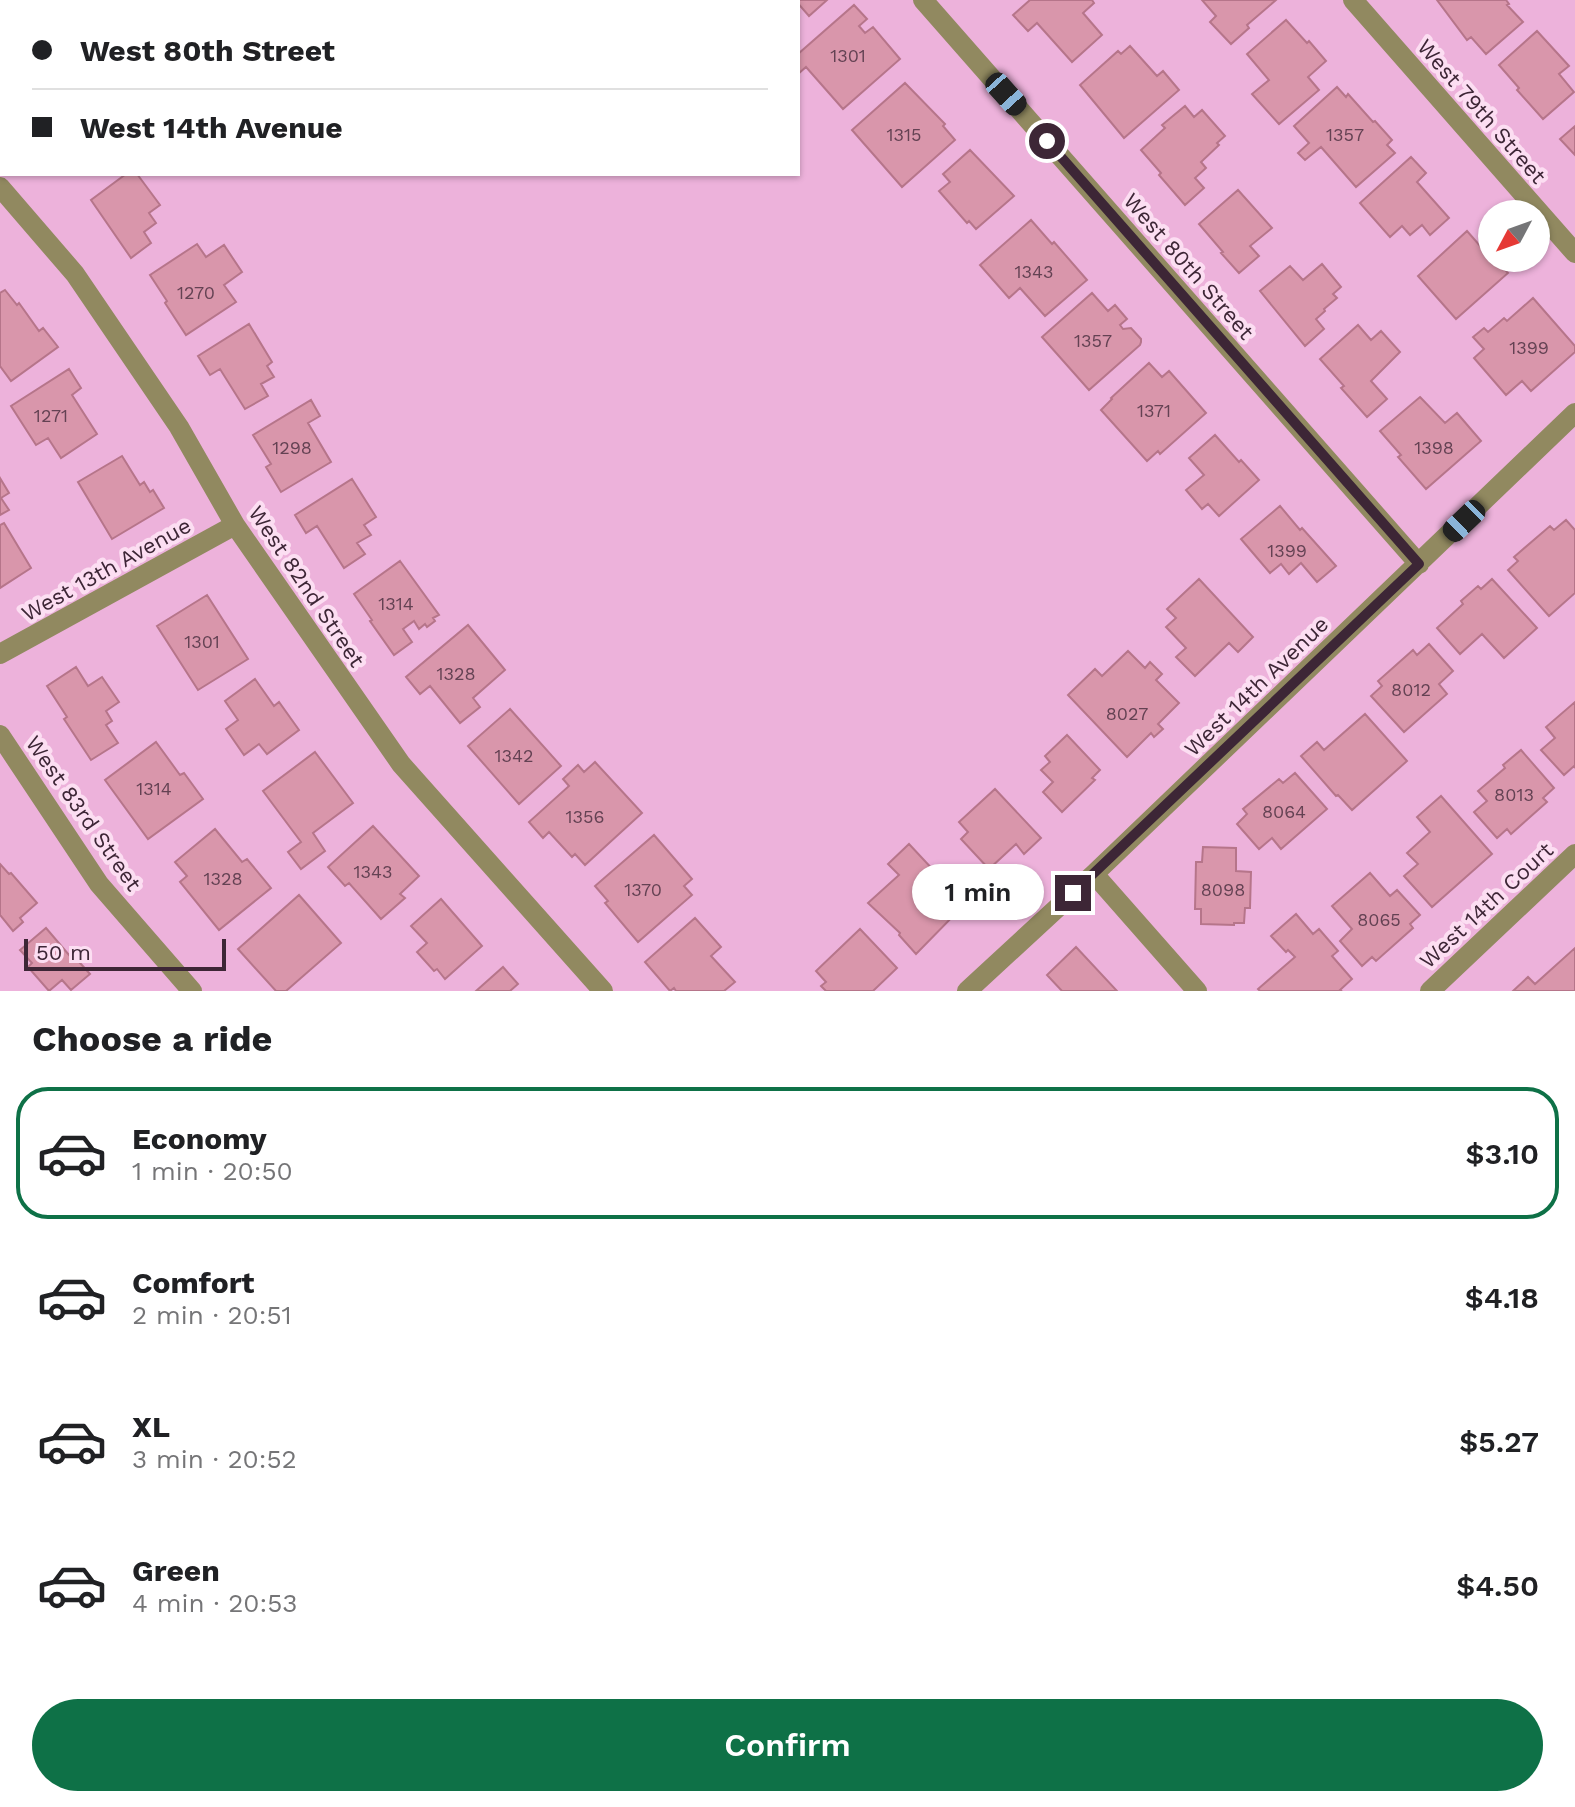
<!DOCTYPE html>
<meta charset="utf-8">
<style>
body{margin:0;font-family:"Work Sans",sans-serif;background:#f6f6f6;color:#202124;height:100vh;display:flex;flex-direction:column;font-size:30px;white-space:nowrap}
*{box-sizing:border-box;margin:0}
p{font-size:26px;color:#757577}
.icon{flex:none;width:44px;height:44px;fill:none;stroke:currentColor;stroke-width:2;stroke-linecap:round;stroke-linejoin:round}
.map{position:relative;height:991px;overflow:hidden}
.panel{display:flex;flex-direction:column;background:#fff;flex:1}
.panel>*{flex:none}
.banner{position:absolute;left:0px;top:0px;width:800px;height:176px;box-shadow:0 2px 6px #0004;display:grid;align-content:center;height:176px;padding:0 32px;background:#fff}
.needle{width:52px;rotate:229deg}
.tools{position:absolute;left:1478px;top:200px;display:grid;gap:16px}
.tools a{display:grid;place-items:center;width:72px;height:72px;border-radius:50%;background:#fff;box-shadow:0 2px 6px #0004;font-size:40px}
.scale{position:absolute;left:24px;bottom:20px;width:202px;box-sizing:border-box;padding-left:8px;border:4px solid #3d2636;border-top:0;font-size:22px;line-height:28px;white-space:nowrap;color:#3d2636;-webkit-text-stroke:6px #fcdef2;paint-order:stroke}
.end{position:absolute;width:36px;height:36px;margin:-18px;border:10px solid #3d2636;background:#fff;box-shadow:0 0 0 4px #fff}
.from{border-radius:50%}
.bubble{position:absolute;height:56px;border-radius:28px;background:#fff;box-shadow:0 2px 6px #0004;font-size:26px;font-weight:600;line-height:56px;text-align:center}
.car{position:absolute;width:24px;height:48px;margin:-24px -12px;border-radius:10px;box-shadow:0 0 6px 2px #0007;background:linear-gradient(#222 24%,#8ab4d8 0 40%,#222 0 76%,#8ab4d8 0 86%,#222 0)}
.banner b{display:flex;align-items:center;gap:28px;height:76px;font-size:30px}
.banner b+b{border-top:2px solid #e0e0e0}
.banner i{width:20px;height:20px;background:#202124}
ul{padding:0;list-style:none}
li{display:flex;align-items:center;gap:24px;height:132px;margin:0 16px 12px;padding:0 16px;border:4px solid transparent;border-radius:32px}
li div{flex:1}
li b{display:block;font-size:30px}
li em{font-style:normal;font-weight:600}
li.active{border-color:#0e7147}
li>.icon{width:72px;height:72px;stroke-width:1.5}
h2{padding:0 32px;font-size:36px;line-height:96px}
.cta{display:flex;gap:16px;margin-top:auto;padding:16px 32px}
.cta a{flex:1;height:92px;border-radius:48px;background:#0e7147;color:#fff;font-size:32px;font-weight:600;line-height:92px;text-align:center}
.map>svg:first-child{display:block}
</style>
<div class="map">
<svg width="1575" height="991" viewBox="0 0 1575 991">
<rect width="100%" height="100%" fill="#edb2db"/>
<path fill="#d996ab" stroke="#b6758a" stroke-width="2" d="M 795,0 L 827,0 L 809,16 Z
M 1030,0 L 1092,0 L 1094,3 L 1083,13 L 1102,35 L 1072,62 L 1037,23 L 1028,31 L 1013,15 Z
M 1202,0 L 1276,0 L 1247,25 L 1249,28 L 1231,44 L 1210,22 L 1216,16 Z
M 1437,0 L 1506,0 L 1509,4 L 1507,5 L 1523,22 L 1486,54 L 1471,37 L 1467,40 Z
M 854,5 L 867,19 L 859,26 L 865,33 L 873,27 L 900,59 L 843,109 L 806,67 L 798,74 L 798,54 Z
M 1286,20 L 1307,43 L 1309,41 L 1326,61 L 1308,77 L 1319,90 L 1279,124 L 1252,94 L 1269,80 L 1247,54 Z
M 1537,31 L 1569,66 L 1559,74 L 1574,92 L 1543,119 L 1517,90 L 1519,88 L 1499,65 Z
M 1130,46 L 1157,76 L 1163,71 L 1179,90 L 1124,138 L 1080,85 L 1118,51 L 1121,54 Z
M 905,83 L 945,124 L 943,126 L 955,140 L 902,187 L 852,130 Z
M 1337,87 L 1346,97 L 1348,94 L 1373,122 L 1375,121 L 1392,140 L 1387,145 L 1395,153 L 1356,187 L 1321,147 L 1305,160 L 1298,153 L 1309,143 L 1294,126 Z
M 1185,106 L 1194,117 L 1202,110 L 1225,136 L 1217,143 L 1219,145 L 1201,162 L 1206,168 L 1195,178 L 1204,188 L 1185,205 L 1159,175 L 1161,173 L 1141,150 L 1165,128 L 1162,125 Z
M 1575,126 L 1575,155 L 1560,139 Z
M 970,150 L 1014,196 L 976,229 L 969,221 L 967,223 L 939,191 L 950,182 L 943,174 Z
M 1411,157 L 1426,173 L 1417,182 L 1449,218 L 1430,235 L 1422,225 L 1410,235 L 1402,226 L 1390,237 L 1360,203 Z
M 126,174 L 137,174 L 160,205 L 149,213 L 156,223 L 144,232 L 151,243 L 131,258 L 91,200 Z
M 1238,190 L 1272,228 L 1250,246 L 1259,256 L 1239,273 L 1221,253 L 1223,252 L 1199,224 Z
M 1031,220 L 1052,244 L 1054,242 L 1087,280 L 1045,316 L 1020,288 L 1009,298 L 980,265 Z
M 1467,231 L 1488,255 L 1490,253 L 1492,258 L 1495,258 L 1508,273 L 1456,319 L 1418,276 Z
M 197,244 L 206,257 L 224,245 L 242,272 L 224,285 L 236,302 L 186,335 L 165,303 L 167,301 L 150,275 Z
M 1322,264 L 1341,287 L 1333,294 L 1337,298 L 1324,309 L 1325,311 L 1316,319 L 1324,329 L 1305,346 L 1260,291 L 1290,266 L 1303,280 Z
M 5,290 L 17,305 L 19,303 L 39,331 L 43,328 L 58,347 L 11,381 L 0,366 L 0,293 Z
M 1092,293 L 1108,311 L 1115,305 L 1127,319 L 1120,325 L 1123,329 L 1131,328 L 1141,339 L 1141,342 L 1140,345 L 1089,390 L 1042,337 Z
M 1533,298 L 1575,346 L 1575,352 L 1531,391 L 1522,381 L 1506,395 L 1474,358 L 1484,349 L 1473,337 L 1484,328 L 1488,332 L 1504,318 L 1507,321 Z
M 249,324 L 272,362 L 267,366 L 274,377 L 261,384 L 268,396 L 245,409 L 220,369 L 210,375 L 198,356 Z
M 1358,325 L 1371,340 L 1381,331 L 1400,352 L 1371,381 L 1387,399 L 1367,417 L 1341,388 L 1344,386 L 1320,359 Z
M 1149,363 L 1162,377 L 1169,371 L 1206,413 L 1160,454 L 1158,451 L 1147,461 L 1101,410 L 1112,399 L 1111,398 Z
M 69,369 L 81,388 L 72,395 L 97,434 L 61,458 L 48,438 L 36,445 L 11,406 Z
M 1420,397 L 1445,423 L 1457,413 L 1481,441 L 1426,489 L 1398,457 L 1401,455 L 1380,431 Z
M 311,400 L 320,416 L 308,423 L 331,462 L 281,492 L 266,467 L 271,464 L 253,435 Z
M 1215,435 L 1239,462 L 1241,460 L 1259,480 L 1219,516 L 1208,504 L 1202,509 L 1186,490 L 1204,475 L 1189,458 Z
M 122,456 L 140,485 L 144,482 L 150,492 L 153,490 L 164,508 L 112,539 L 78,482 Z
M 0,478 L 9,493 L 1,498 L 9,510 L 0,515 Z
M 352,479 L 376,517 L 364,525 L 371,535 L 357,543 L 365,554 L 344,568 L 317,526 L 306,533 L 295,515 Z
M 1280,506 L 1300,530 L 1302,528 L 1336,566 L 1317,582 L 1301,563 L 1289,574 L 1281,564 L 1270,573 L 1241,539 Z
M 1566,520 L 1575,530 L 1575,593 L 1549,616 L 1508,570 L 1518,561 L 1514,557 L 1550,526 L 1554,530 Z
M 4,523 L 31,568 L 0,588 L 0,525 Z
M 400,561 L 439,615 L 433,618 L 435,621 L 427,627 L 425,624 L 419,629 L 414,621 L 403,629 L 412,642 L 394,655 L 370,621 L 372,620 L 354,594 Z
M 1199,579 L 1253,637 L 1238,652 L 1229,643 L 1195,676 L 1176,657 L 1186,648 L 1166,627 L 1176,618 L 1167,609 Z
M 1492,579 L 1537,628 L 1504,658 L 1482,634 L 1460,654 L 1437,628 L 1463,604 L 1461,601 L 1478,586 L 1481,589 Z
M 207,595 L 248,659 L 198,690 L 157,626 Z
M 468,625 L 505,670 L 473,698 L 480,707 L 460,723 L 430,686 L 420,694 L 406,677 Z
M 1429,644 L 1453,671 L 1439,684 L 1447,694 L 1404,732 L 1371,696 L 1382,686 L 1378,681 L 1413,650 L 1417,655 Z
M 1128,651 L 1145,668 L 1150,662 L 1162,674 L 1156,680 L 1179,703 L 1158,724 L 1163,729 L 1154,737 L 1151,733 L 1127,757 L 1068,695 L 1095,669 L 1102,676 Z
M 76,667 L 88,686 L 102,677 L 119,702 L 106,711 L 112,721 L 106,725 L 118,743 L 91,760 L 64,719 L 67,717 L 47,686 Z
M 255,679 L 274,706 L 279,702 L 299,730 L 267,754 L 259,744 L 244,755 L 226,729 L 238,720 L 225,701 Z
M 1575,702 L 1575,768 L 1574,766 L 1564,775 L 1541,750 L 1555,738 L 1546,727 Z
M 510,709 L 561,766 L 519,804 L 468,746 Z
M 1365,714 L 1407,761 L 1352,810 L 1338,795 L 1336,796 L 1301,756 L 1317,742 L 1324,750 Z
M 1067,735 L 1100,770 L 1092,778 L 1095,780 L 1062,812 L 1043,792 L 1053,782 L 1041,770 L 1050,762 L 1045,756 Z
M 156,742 L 180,775 L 184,773 L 203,799 L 148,839 L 105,780 Z
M 1521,750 L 1554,788 L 1543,798 L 1547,802 L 1511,834 L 1507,829 L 1497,838 L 1474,812 L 1487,801 L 1478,791 L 1505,768 L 1503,765 Z
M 315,752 L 353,803 L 313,833 L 325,851 L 301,869 L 288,852 L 301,842 L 263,791 Z
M 595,762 L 642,813 L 585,865 L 575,854 L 572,857 L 549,832 L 543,838 L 529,822 L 569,786 L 563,779 L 578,765 L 584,772 Z
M 1295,773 L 1327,809 L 1281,849 L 1272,838 L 1259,849 L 1237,824 L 1247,814 L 1243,809 L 1279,779 L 1283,783 Z
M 995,789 L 1041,838 L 1024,854 L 1016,844 L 989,869 L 961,839 L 968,832 L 959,822 Z
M 1441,796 L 1492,854 L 1432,907 L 1404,876 L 1418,864 L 1407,853 L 1430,832 L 1417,817 Z
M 373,826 L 419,876 L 400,894 L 405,898 L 381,919 L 349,883 L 345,886 L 328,867 Z
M 215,829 L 242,862 L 247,859 L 271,888 L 219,930 L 180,882 L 187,876 L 175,862 Z
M 654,835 L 692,879 L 684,886 L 692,895 L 638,942 L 605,903 L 608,901 L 595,886 Z
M 909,844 L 965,904 L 916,954 L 899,935 L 900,933 L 868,903 L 899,875 L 888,864 Z
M 1203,847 L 1236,848 L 1236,871 L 1251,872 L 1250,908 L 1245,908 L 1244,923 L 1234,923 L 1234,925 L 1201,924 L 1201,909 L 1195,909 L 1196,862 L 1202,862 Z
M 0,864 L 9,874 L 11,873 L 37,903 L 20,918 L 23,922 L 13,931 L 0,915 Z
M 1370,873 L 1390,896 L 1397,890 L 1420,915 L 1410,924 L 1413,928 L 1376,961 L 1372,957 L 1362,966 L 1340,941 L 1352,929 L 1332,906 Z
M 299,895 L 341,943 L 286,991 L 276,991 L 238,949 Z
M 441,899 L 482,946 L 445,979 L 437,969 L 434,971 L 417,952 L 427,943 L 411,926 Z
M 1296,914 L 1313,934 L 1319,929 L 1338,951 L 1332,956 L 1352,979 L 1340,990 L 1342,991 L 1260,991 L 1258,989 L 1295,957 L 1288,950 L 1286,952 L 1271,936 Z
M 695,918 L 721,947 L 711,956 L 735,982 L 724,991 L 676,991 L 674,988 L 670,991 L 645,962 Z
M 46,928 L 69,955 L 71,953 L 90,974 L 71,990 L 62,980 L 49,991 L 28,967 L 32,963 L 20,950 Z
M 860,929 L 897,968 L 873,991 L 826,991 L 821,986 L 826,982 L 816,971 Z
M 1076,947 L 1117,991 L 1062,991 L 1047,975 Z
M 1575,948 L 1575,991 L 1513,991 L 1528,977 L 1535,984 Z
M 503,967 L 518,984 L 510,991 L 476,991 Z"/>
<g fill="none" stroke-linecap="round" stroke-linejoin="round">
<path stroke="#918960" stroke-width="20" d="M 923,0 L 1419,564
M 1353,0 L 1575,253
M 0,187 L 75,274 L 179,427 L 235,525 L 401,764 L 603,991
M 0,654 L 235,525
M 0,735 L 99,884 L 192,991
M 1094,874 L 1197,991
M 967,991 L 1094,874 L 1575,413
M 1430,991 L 1575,854"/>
</g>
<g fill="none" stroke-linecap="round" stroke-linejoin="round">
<path stroke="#3d2636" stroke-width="10" d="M 1047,141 L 1419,564 L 1073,893"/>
</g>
<g text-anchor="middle" stroke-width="8" stroke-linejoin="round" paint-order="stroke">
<g font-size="18" fill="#644253">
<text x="848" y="62">1301</text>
<text x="904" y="141">1315</text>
<text x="1345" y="141">1357</text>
<text x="1034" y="278">1343</text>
<text x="196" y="299">1270</text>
<text x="1093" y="347">1357</text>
<text x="1529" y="354">1399</text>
<text x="1154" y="417">1371</text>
<text x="51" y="422">1271</text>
<text x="292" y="454">1298</text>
<text x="1434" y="454">1398</text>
<text x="1287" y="557">1399</text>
<text x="396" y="610">1314</text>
<text x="202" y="648">1301</text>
<text x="456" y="680">1328</text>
<text x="1411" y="696">8012</text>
<text x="1127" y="720">8027</text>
<text x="514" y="762">1342</text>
<text x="154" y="795">1314</text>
<text x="1514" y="801">8013</text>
<text x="1284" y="818">8064</text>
<text x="585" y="823">1356</text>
<text x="373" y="878">1343</text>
<text x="223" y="885">1328</text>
<text x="643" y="896">1370</text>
<text x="1223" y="896">8098</text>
<text x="1379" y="926">8065</text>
</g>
<g font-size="22" fill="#3d2636" stroke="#fcdef2">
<text transform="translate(1482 111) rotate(49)" y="8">West 79th Street</text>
<text transform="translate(1189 266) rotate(49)" y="8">West 80th Street</text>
<text transform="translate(106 569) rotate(-29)" y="8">West 13th Avenue</text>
<text transform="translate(307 586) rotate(56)" y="8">West 82nd Street</text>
<text transform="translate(1256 686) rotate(-44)" y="8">West 14th Avenue</text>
<text transform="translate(84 813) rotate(55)" y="8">West 83rd Street</text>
<text transform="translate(1486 905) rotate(-43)" y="8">West 14th Court</text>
</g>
</g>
</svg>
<div class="tools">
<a><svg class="needle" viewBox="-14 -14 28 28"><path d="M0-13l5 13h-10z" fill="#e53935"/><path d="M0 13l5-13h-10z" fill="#757577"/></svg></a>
</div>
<div class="scale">50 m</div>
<i class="end from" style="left:1047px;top:141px"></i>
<i class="end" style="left:1073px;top:893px"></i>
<div class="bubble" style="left:912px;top:864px;width:132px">1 min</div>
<i class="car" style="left:1006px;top:94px;rotate:138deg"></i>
<i class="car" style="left:1464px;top:521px;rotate:226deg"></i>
<div class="banner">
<b><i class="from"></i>West 80th Street</b>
<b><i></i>West 14th Avenue</b>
</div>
</div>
<section class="panel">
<h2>Choose a ride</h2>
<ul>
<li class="active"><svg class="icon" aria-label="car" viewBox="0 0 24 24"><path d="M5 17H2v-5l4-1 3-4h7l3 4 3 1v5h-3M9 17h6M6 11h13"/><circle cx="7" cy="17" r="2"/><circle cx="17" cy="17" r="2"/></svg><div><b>Economy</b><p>1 min · 20:50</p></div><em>$3.10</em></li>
<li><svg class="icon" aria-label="car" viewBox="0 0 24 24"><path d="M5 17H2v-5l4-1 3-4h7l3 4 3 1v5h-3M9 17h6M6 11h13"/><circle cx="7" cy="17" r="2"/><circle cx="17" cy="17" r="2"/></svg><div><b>Comfort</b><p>2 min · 20:51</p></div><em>$4.18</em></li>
<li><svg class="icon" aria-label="car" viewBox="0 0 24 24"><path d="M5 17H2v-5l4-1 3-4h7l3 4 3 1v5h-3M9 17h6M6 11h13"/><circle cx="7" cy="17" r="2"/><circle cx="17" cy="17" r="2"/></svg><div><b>XL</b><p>3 min · 20:52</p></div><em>$5.27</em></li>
<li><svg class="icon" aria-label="car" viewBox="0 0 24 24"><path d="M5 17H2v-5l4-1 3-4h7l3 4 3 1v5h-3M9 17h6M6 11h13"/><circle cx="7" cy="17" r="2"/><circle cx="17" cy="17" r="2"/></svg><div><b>Green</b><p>4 min · 20:53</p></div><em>$4.50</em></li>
</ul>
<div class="cta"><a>Confirm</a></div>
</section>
